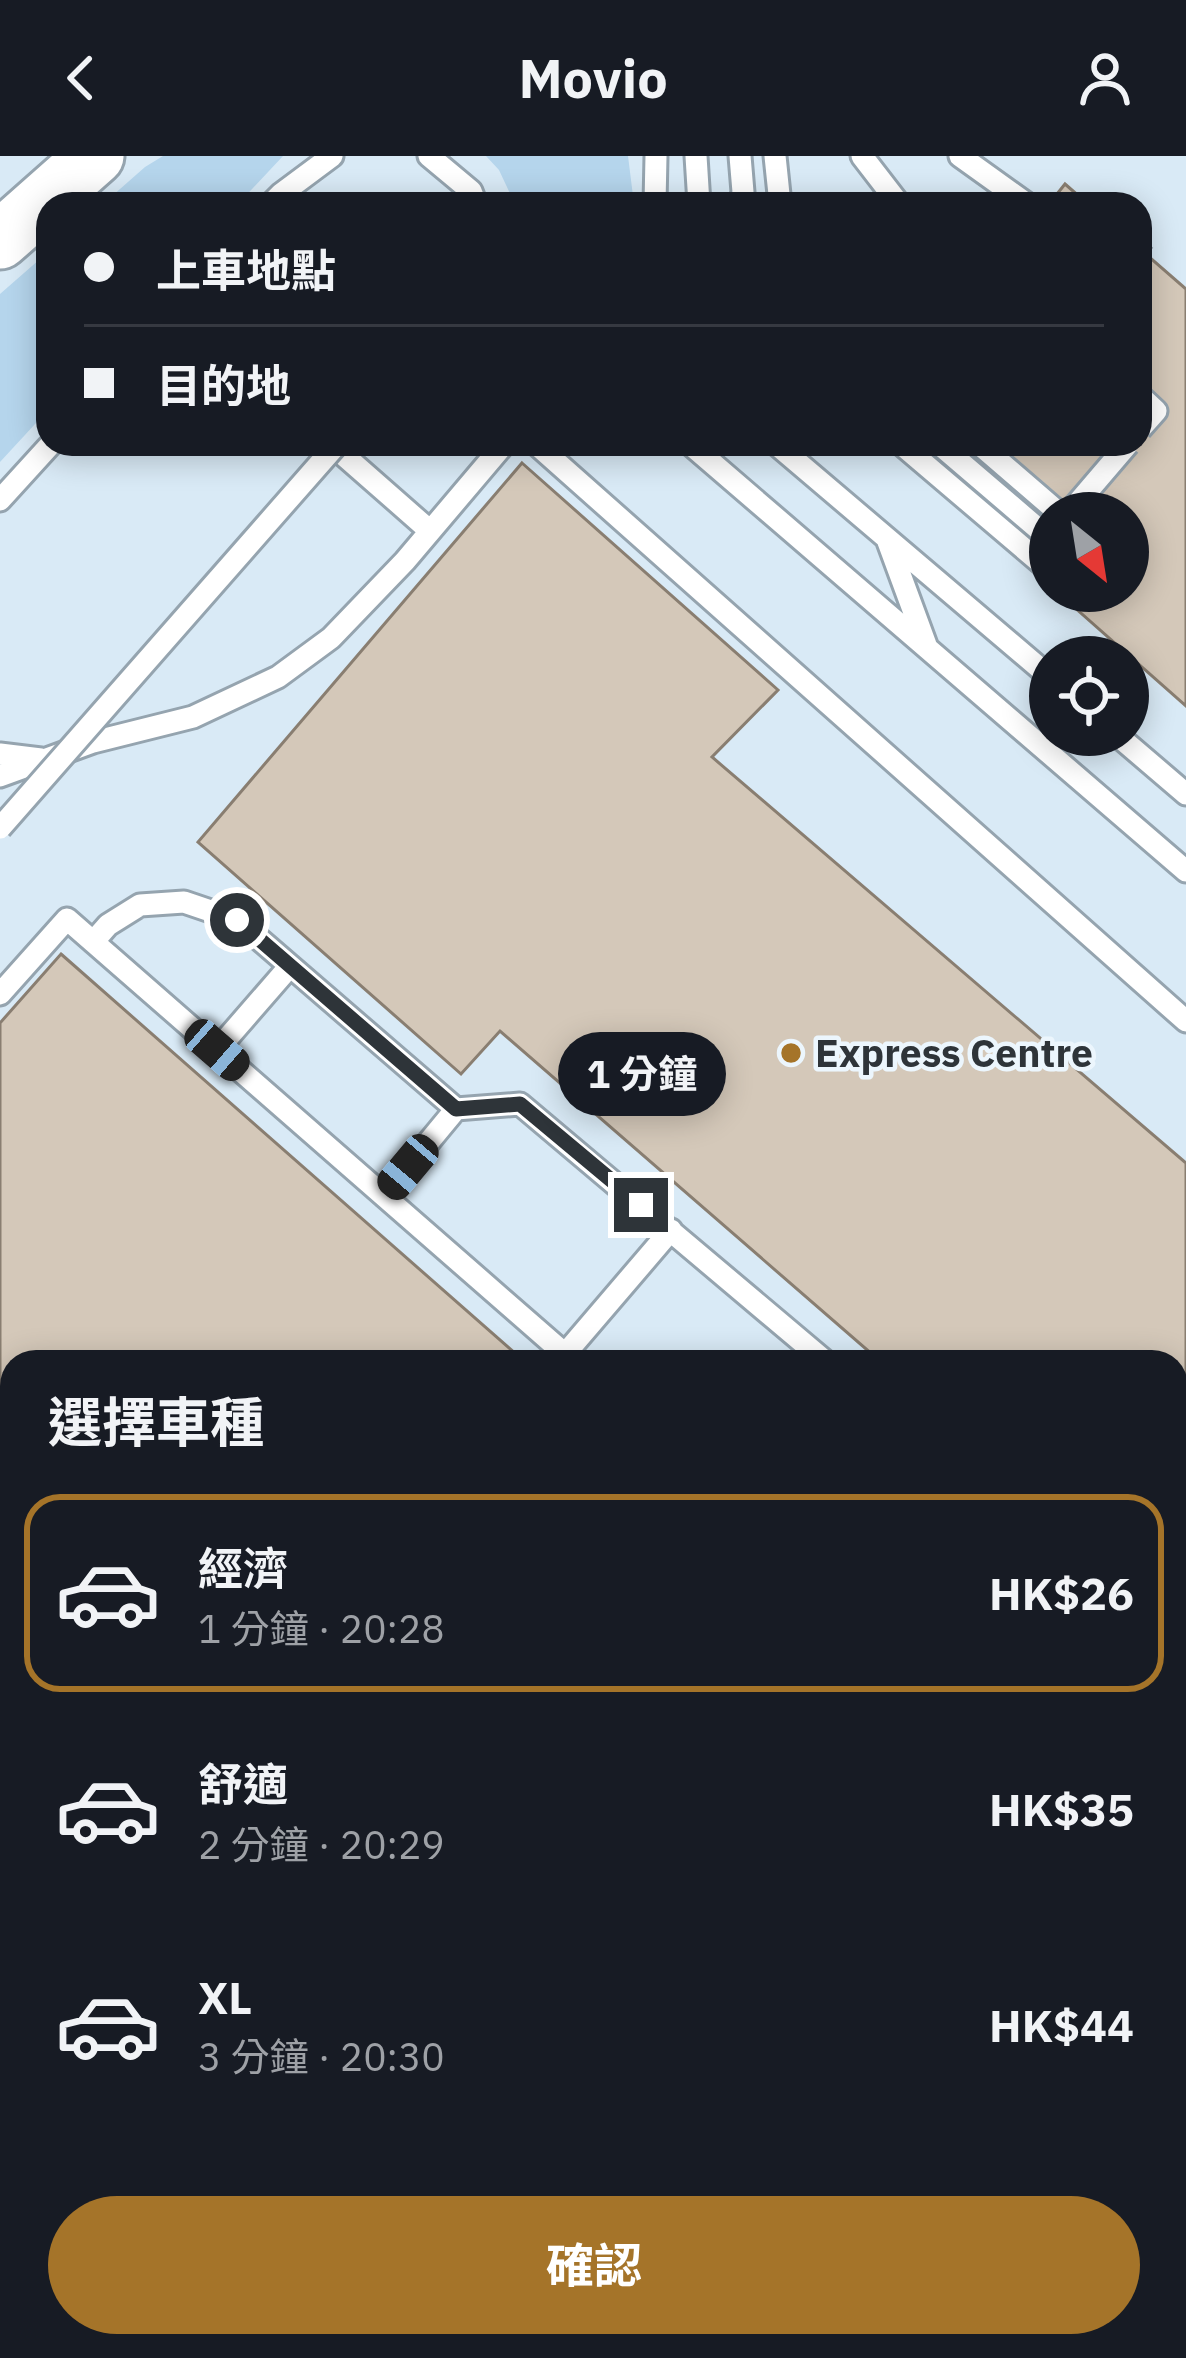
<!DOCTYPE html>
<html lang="zh-TW">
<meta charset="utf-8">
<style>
body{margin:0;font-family:"IBM Plex Sans","Noto Sans TC",sans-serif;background:#20242c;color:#f1f3f6;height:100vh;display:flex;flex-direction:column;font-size:45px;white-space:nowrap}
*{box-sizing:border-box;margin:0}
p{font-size:39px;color:#9ea1a6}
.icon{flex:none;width:66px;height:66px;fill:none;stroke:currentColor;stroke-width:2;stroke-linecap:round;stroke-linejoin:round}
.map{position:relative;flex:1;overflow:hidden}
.panel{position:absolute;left:0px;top:1194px;width:1188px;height:1008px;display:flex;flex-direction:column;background:#171b24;border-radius:36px 36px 0 0;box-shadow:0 6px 30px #0003}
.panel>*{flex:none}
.guide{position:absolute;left:36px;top:36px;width:1116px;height:264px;border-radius:36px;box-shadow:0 6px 30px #0003;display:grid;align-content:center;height:264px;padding:0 48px;background:#171b24}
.needle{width:78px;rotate:150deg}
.buttons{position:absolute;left:1029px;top:336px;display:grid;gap:24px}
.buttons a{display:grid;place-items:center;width:120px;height:120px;border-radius:50%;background:#171b24;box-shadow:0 6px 30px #0003;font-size:60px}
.end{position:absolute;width:54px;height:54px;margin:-27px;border:15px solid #2e3439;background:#fff;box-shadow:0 0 0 6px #fff}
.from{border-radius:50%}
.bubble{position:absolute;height:84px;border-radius:42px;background:#171b24;box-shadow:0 6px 30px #0003;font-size:39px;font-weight:700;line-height:84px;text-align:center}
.car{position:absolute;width:36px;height:72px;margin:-36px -18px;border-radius:15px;box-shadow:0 0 9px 3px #0007;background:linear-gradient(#222 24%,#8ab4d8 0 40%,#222 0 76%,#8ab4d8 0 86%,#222 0)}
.guide b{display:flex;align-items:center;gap:42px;height:114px;font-size:45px}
.guide b+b{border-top:3px solid #363941}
.guide i{width:30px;height:30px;background:#f1f3f6}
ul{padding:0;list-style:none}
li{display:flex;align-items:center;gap:36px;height:198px;margin:0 24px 18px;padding:0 24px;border:6px solid transparent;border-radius:36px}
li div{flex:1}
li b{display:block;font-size:45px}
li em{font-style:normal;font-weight:700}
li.active{border-color:#a57429}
li>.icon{width:108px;height:108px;stroke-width:1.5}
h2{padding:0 48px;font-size:54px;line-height:144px}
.cta{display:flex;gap:24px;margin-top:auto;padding:24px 48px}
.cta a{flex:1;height:138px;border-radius:72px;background:#a57429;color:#fff;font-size:48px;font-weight:700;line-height:138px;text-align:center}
header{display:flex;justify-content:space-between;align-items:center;height:156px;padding:0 48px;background:#171b24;font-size:54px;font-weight:700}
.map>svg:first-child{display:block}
</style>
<header><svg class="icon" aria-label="back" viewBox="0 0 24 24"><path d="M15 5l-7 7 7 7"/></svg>Movio<svg class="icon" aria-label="person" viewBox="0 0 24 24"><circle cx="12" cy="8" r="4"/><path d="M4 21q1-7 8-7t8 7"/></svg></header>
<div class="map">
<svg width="1186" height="2202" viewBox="0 0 1186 2202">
<rect width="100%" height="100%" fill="#d9eaf6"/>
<path fill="#b5d5ec" d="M 163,0 L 283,0 L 238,48 L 103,48 L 145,11 Z
M 486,0 L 628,0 L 634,48 L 515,48 L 499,14 Z
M 48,96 L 48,254 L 0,306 L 0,138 Z"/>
<path fill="#d4c8b9" stroke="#897e71" stroke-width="3" d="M 1065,28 L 1088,48 L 1049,48 Z
M 1140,93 L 1186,133 L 1186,550 L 1056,435 L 1128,435 L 1128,357 L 1050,357 L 1050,370 L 957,288 L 1140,288 Z
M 522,307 L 778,534 L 712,601 L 1186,1007 L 1186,1470 L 1176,1462 L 1176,1206 L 881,1206 L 500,875 L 461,918 L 198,686 Z
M 61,798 L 525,1206 L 12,1206 L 12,2190 L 829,2190 L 819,2202 L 12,2202 L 0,2191 L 0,867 Z"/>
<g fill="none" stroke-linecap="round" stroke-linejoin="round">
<g stroke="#95a4af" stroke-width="27">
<path id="lane" d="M 429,0 L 471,35 L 476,48
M 696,0 L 699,48
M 775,0 L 780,48
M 862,0 L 899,48
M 960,0 L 1027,48
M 271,48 L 281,38 L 332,0
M 655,48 L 656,0
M 740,48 L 743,36 L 740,0
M 331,288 L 429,374
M 536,288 L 1186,865
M 690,288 L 1186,715
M 776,288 L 1050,521
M 901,288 L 1042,408
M 939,288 L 1050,383
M 979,288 L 1059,357
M 0,344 L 51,288
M 887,383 L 926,489
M 1117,579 L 1186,638
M 0,598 L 41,603
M 0,620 L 93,586 L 193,561 L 278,521 L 331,482 L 405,405 L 504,288
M 93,786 L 108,769 L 140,749 L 184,746 L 237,764 L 456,953 L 520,948 L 826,1206
M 0,838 L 67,763 L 574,1206
M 217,894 L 290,810
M 384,1040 L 456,953
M 565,1198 L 671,1074
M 1176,1501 L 1186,1509
M 1176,1537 L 1186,1526
M 1176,1730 L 1186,1739
M 1176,1887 L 1186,1875
M 1176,2104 L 1186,2093
M 936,2190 L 950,2202
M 905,2202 L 916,2190
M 1092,2202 L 1102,2190"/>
</g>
<g stroke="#95a4af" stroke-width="63">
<path id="secondary" d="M 0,84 L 95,0"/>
</g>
<path stroke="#99a6b0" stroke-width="6" stroke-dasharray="3 9" stroke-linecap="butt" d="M 1140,84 L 1157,99"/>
<use href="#lane" stroke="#fff" stroke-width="21"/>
<use href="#secondary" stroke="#fff" stroke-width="57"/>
<g stroke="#95a4af" stroke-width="27" stroke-linecap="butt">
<path id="lane-bridge" d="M 1140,240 L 1156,255 L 1140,273
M 1069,357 L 1128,288
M 0,672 L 337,288"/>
</g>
<use href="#lane-bridge" stroke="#fff" stroke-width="21"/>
</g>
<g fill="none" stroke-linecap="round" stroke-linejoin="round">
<path stroke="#2e3439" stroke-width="15" d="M 237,764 L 456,953 L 520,948 L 641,1049"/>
</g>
<circle fill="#a57429" stroke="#ecf6fd" stroke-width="4.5" cx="791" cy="897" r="12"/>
<g text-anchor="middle" stroke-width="9" stroke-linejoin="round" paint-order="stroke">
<g font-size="39" font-weight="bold" fill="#2e3439" stroke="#ecf6fd" text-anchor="start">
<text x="815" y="911">Express Centre</text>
</g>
</g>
</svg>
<div class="buttons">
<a><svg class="needle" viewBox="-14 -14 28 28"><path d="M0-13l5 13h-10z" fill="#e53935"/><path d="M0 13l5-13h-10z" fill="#9ea1a6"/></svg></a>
<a><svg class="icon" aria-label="locate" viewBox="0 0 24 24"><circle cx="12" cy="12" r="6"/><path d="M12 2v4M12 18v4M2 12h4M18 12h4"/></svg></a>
</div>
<i class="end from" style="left:237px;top:764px"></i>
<i class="end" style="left:641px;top:1049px"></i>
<div class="bubble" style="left:558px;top:876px;width:168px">1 分鐘</div>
<i class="car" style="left:217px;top:894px;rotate:131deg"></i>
<i class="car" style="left:408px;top:1011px;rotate:220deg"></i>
<div class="guide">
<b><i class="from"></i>上車地點</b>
<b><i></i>目的地</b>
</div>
<section class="panel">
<h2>選擇車種</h2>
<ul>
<li class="active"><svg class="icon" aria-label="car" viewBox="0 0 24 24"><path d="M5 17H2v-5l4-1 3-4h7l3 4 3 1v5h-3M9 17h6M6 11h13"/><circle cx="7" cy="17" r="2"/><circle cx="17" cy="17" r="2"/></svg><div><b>經濟</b><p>1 分鐘 · 20:28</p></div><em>HK$26</em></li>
<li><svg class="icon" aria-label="car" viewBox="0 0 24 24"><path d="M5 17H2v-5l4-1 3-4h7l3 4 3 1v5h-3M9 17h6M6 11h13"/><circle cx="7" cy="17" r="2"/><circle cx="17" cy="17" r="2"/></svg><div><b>舒適</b><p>2 分鐘 · 20:29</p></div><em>HK$35</em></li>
<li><svg class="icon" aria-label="car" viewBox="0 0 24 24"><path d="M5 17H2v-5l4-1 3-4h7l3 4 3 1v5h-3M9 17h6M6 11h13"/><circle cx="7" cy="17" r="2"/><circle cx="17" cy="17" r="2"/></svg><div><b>XL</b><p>3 分鐘 · 20:30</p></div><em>HK$44</em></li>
</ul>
<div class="cta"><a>確認</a></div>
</section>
</div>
